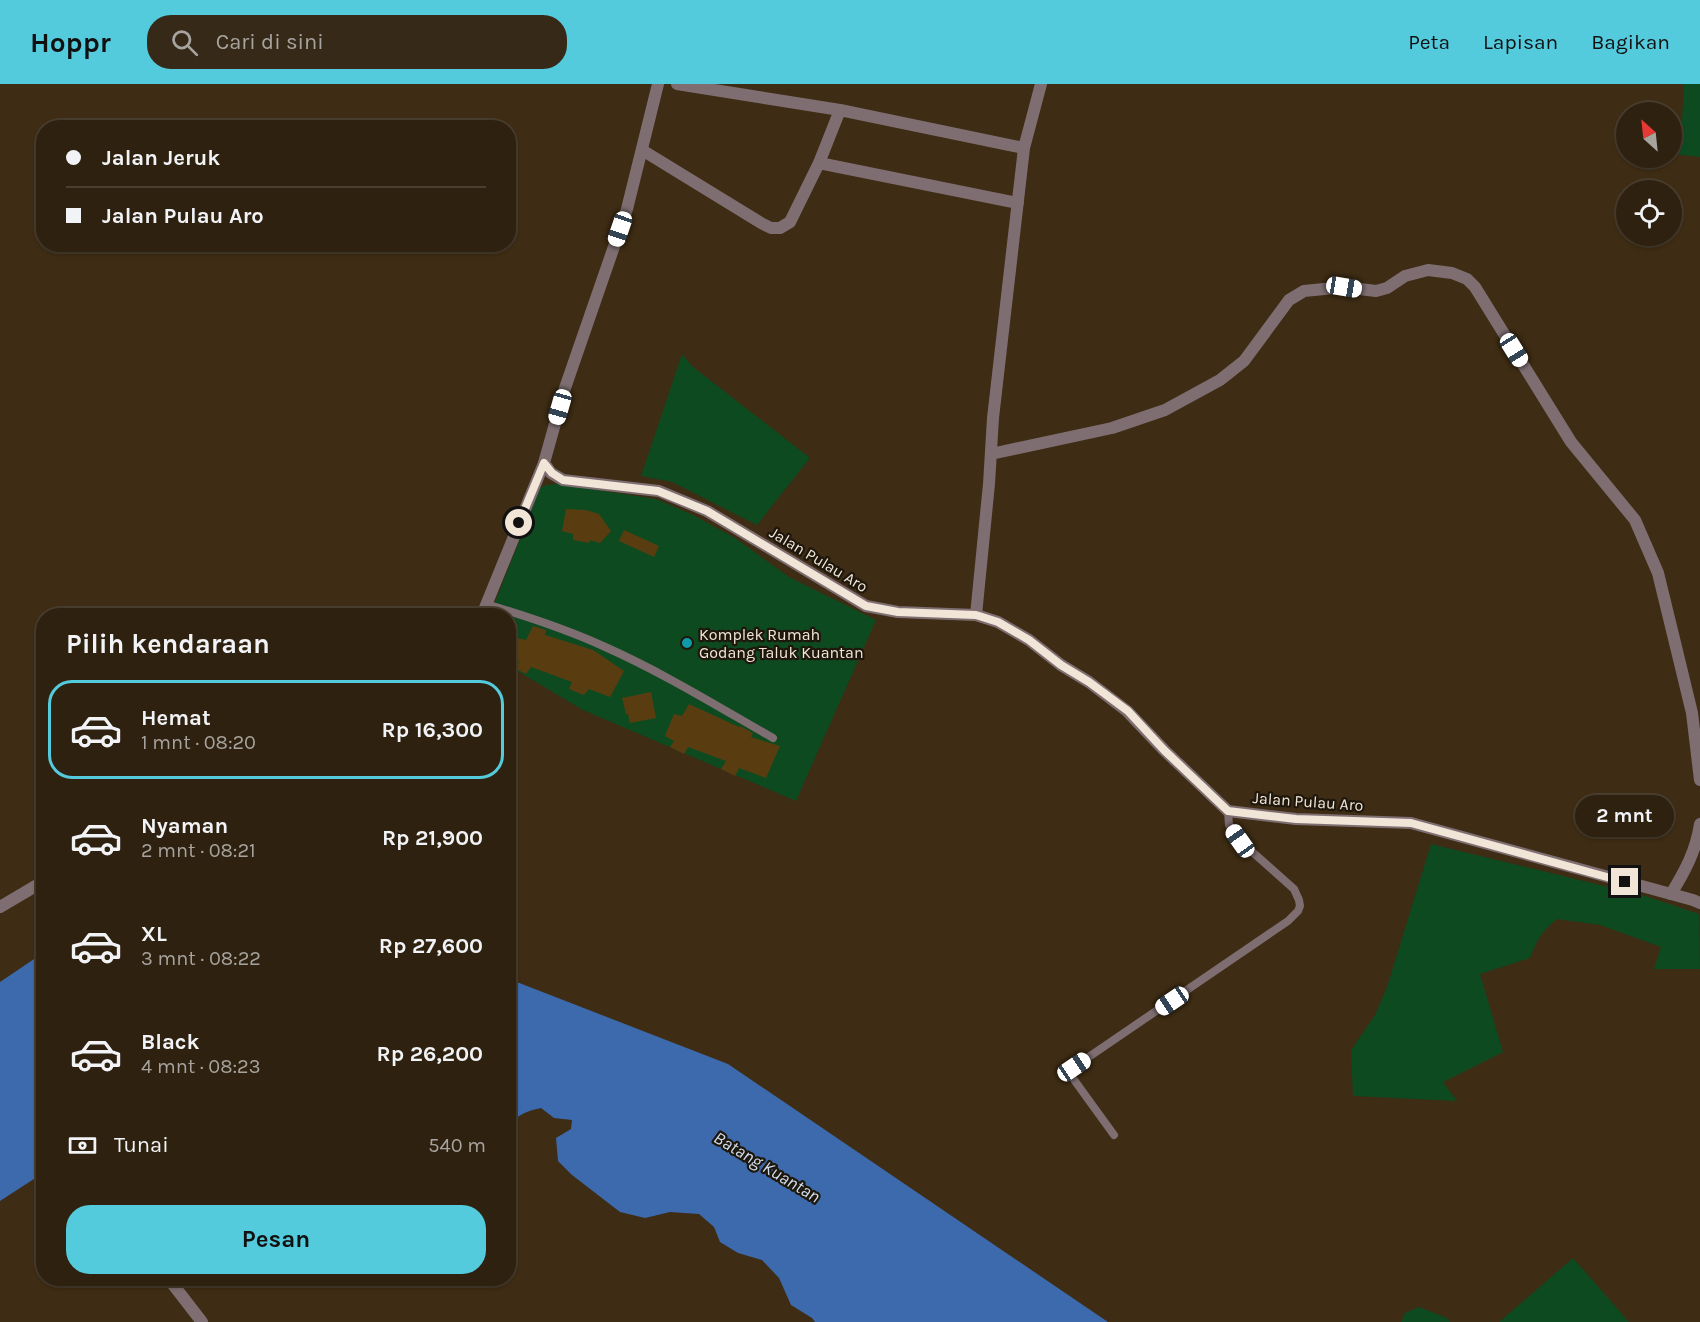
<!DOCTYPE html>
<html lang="id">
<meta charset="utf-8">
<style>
body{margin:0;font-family:Karla,sans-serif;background:#362918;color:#f1f3f6;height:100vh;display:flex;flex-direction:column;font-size:22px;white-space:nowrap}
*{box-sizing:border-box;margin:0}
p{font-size:20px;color:#a7a39e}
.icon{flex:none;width:33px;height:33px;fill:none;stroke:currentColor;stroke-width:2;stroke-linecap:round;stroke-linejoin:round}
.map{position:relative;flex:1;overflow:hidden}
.side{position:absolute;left:36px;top:524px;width:480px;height:678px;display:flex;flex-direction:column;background:#2e210f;border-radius:24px;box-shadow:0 2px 4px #0004,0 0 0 2px #493e2f}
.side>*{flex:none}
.top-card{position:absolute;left:36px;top:36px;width:480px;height:132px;border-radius:24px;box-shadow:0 2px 4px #0004,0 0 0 2px #493e2f;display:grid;align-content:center;height:132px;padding:0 30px;background:#2e210f}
.needle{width:39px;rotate:333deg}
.buttons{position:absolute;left:1616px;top:18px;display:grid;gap:12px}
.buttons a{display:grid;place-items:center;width:66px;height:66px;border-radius:50%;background:#2e210f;box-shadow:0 2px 4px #0004,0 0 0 2px #493e2f;font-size:30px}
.end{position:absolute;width:27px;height:27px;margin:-14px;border:8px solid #f1e5d7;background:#111;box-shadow:0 0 0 3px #111}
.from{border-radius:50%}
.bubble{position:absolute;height:42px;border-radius:21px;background:#2e210f;box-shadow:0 2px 4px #0004,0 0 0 2px #493e2f;font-size:20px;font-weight:700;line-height:42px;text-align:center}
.car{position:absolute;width:18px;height:36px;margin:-18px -9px;border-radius:8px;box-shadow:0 0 4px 2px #0007;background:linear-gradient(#fff 24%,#345 0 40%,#fff 0 76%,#345 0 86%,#fff 0)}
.top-card b{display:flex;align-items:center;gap:21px;height:57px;font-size:22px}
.top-card b+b{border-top:2px solid #493e2f}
.top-card i{width:15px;height:15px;background:#f1f3f6}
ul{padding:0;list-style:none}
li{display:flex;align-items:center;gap:18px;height:99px;margin:0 12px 9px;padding:0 18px;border:3px solid transparent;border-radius:24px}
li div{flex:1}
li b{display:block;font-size:22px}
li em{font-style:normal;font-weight:700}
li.current{border-color:#54cadd}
li>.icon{width:54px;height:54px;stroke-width:1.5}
h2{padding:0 30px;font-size:27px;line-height:72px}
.pay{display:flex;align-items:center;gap:15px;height:66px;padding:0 30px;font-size:22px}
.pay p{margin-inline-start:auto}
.primary-button{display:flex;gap:12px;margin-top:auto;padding:12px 30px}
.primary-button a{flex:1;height:69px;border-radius:24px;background:#54cadd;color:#111;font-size:24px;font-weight:700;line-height:69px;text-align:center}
header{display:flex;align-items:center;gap:36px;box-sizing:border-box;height:84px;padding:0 30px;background:#54cadd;color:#111}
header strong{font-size:28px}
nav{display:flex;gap:33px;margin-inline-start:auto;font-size:21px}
.search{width:420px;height:54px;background:#362918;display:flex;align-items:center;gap:15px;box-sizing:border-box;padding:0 21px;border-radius:24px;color:#a7a39e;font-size:22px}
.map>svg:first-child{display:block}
</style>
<header>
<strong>Hoppr</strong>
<div class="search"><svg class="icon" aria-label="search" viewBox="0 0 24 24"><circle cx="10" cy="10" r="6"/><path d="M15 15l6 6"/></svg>Cari di sini</div>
<nav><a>Peta</a><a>Lapisan</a><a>Bagikan</a></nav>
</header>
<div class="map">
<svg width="1700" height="1238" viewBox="0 0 1700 1238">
<rect width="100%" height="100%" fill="#3e2c14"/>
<path fill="#0e4a20" d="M 1684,0 L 1700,0 L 1700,73 L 1673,70 L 1672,64 L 1681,55 Z
M 682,270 L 692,282 L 810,374 L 757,441 L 672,398 L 641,392 Z
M 558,400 L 656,415 L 691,430 L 735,454 L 789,493 L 876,536 L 796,717 L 583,626 L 509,582 L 508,531 L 490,531 L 540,404 L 546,401 Z
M 1431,760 L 1645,812 L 1699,830 L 1700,885 L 1654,885 L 1661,863 L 1600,841 L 1557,835 C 1543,846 1536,857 1530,874 L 1480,890 L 1503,968 L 1443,998 L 1457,1017 L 1353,1012 L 1351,966 L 1375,931 L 1387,903 Z
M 1573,1174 L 1629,1238 L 1499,1238 Z
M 1419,1223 L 1447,1234 L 1450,1238 L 1401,1238 L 1405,1229 Z"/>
<path fill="#3c6aac" d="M 43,869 L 43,1092 L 37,1093 L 0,1117 L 0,898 Z
M 509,895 L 728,980 L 1108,1238 L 815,1238 L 812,1234 L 791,1221 L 779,1194 L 762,1176 L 738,1169 L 720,1158 L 714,1143 L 699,1130 L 670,1128 L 645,1134 L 620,1128 L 572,1091 L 558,1077 L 556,1054 L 571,1045 L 572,1036 L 554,1034 L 541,1024 C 527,1027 515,1031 509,1044 Z"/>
<path fill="#593d11" d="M 566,425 L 586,426 L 599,430 L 611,447 L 600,459 L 590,456 L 589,459 L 573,456 L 573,450 L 562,447 Z
M 624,446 L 659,462 L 654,473 L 619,457 Z
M 533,542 L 546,546 L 545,551 L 593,566 L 624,587 L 610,613 L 589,605 L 584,611 L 569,605 L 572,598 L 531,583 L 526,590 L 516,585 L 519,578 L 509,573 L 517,554 L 526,556 Z
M 651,608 L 656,634 L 630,639 L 628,630 L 626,630 L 622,614 Z
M 689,620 L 739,643 L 740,642 L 753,649 L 751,653 L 780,662 L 766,694 L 739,684 L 735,692 L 721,685 L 726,677 L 688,663 L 684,670 L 670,663 L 674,657 L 665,652 L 674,630 L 682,632 Z"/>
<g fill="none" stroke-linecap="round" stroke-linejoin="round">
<path stroke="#7e6e72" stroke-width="8" d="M 486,520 C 526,532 566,545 603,562 C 662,588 717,622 773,654
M 1114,1051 L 1072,993 L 1071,987 L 1074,983 L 1288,837 L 1298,827 L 1300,822 L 1299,816 L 1294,805 L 1240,757 L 1229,741 L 1228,727"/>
<path stroke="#7e6e72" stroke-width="12" d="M 677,0 L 840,26 L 1024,64
M 642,66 L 761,139 L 771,144 L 780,144 L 790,138 L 819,79 L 840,26
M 819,79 L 1018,119
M 991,370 L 1112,344 L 1165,326 L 1220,296 L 1244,277 L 1289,216 L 1304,207 L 1344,203 L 1376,207 L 1387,204 L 1405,192 L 1428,186 L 1452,189 L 1467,195 L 1475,203 L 1571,358 L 1635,436 L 1658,489 L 1677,567 L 1692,629 L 1700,696
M 482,531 L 544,379
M 976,531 L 989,400 L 993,334 L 1024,64 L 1041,0
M 1671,810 C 1685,787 1696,767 1700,740
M 0,823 L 44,797
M 168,1194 L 202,1238"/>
<path stroke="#7e6e72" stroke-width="12" d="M 658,0 L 627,125 L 565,304 L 544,379 L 551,389 L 563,396 L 659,407 L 707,427 L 866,522 L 898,528 L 976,531 L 998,538 L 1029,556 L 1061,581 L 1089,598 L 1127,627 L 1164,666 L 1228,727 L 1296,735 L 1411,739 L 1693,816 L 1700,819"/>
</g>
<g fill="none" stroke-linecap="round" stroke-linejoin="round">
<path stroke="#f1e5d7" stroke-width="8" d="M 519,439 L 544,379 L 552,389 L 563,396 L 658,407 L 707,427 L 866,522 L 898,528 L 976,531 L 998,538 L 1029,556 L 1061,581 L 1089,598 L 1128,627 L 1164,666 L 1228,727 L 1296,735 L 1411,739 L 1625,798"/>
</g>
<circle fill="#0f9aa8" stroke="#1e170c" stroke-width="2" cx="687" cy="559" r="6"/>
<g text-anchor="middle" stroke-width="4.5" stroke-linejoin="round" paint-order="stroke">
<g font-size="16" fill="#f1e5d7" stroke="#1e170c">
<text transform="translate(819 475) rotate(31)" y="6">Jalan Pulau Aro</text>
<text transform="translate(1308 717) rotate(4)" y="6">Jalan Pulau Aro</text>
</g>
<g font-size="16" fill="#f1e5d7" stroke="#1e170c" text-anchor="start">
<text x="699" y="556">Komplek Rumah<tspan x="699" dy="18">Godang Taluk Kuantan</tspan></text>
</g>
<g font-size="18" font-style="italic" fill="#d0ddf0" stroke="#1e170c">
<text transform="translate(767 1083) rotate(31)" y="6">Batang Kuantan</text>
</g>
</g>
</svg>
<div class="buttons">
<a><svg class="needle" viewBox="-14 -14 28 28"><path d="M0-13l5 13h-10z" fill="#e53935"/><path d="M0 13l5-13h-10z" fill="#a7a39e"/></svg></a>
<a><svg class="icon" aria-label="locate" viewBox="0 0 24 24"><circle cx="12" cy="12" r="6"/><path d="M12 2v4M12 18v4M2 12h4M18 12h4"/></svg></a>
</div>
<i class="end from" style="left:519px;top:439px"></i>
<i class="end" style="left:1625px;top:798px"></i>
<div class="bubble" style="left:1575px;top:711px;width:99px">2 mnt</div>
<i class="car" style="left:620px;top:145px;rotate:199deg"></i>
<i class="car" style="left:1344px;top:203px;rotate:99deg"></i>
<i class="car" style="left:1514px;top:266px;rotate:148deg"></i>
<i class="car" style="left:560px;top:323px;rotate:196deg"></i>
<i class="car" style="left:1240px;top:757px;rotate:325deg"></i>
<i class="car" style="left:1172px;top:917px;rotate:236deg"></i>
<i class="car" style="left:1074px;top:983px;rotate:56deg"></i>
<div class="top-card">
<b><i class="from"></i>Jalan Jeruk</b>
<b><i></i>Jalan Pulau Aro</b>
</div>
<section class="side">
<h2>Pilih kendaraan</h2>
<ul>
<li class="current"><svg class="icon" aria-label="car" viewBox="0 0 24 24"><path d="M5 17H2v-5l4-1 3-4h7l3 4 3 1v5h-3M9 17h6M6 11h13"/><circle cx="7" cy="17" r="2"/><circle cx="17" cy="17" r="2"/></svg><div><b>Hemat</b><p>1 mnt · 08:20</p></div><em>Rp 16,300</em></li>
<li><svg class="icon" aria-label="car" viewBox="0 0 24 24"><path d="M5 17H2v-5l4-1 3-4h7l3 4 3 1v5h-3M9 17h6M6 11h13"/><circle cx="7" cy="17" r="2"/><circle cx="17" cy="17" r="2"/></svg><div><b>Nyaman</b><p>2 mnt · 08:21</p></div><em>Rp 21,900</em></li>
<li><svg class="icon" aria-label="car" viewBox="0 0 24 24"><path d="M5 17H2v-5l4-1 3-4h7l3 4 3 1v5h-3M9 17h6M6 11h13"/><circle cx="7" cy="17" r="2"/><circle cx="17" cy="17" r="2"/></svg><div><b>XL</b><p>3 mnt · 08:22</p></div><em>Rp 27,600</em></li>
<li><svg class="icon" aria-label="car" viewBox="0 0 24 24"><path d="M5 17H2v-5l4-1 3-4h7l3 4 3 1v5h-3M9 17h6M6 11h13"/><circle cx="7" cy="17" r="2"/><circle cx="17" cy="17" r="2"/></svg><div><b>Black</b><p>4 mnt · 08:23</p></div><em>Rp 26,200</em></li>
</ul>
<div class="pay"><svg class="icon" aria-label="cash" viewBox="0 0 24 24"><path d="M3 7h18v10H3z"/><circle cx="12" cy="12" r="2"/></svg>Tunai<p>540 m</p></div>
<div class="primary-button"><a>Pesan</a></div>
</section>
</div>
